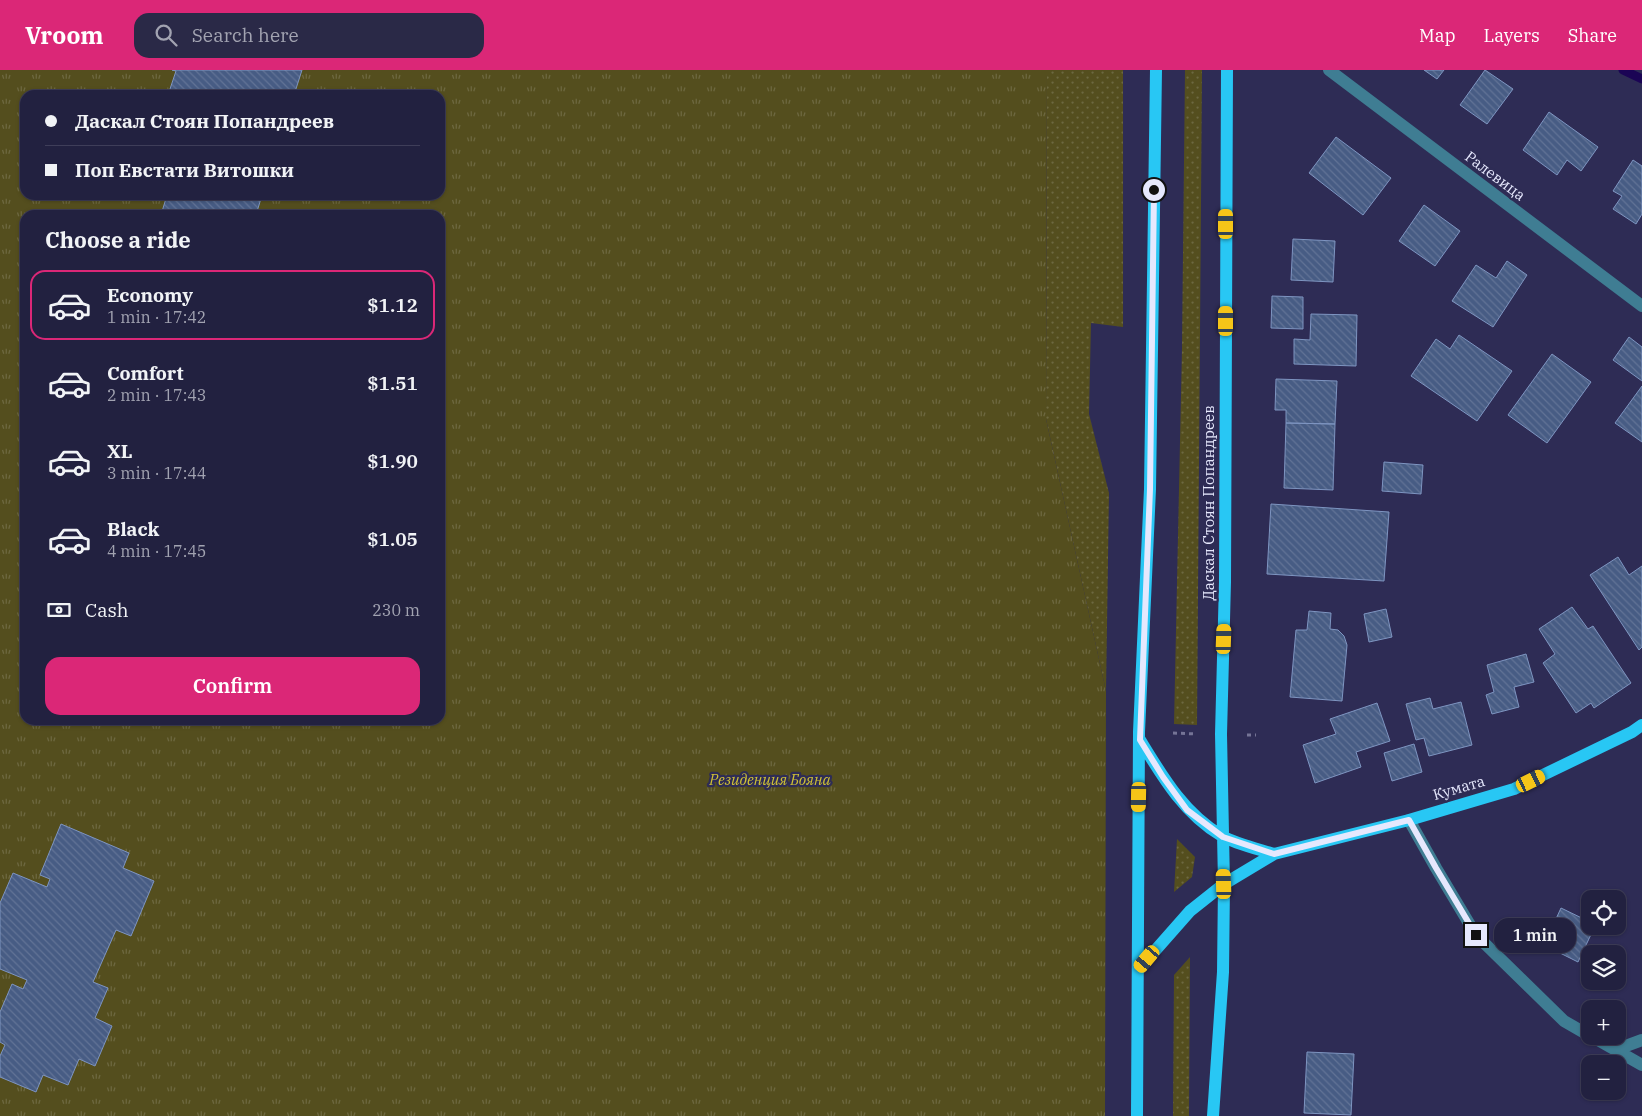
<!DOCTYPE html>
<meta charset="utf-8">
<style>
body{margin:0;font-family:"IBM Plex Serif",serif;background:#2a2947;color:#f1f3f6;height:100vh;display:flex;flex-direction:column;font-size:19px;white-space:nowrap}
*{box-sizing:border-box;margin:0}
p{font-size:16px;color:#a2a3b1}
.icon{flex:none;width:28px;height:28px;fill:none;stroke:currentColor;stroke-width:2;stroke-linecap:round;stroke-linejoin:round}
.map{position:relative;flex:1;overflow:hidden}
.panel{position:absolute;left:20px;top:140px;width:425px;height:515px;display:flex;flex-direction:column;background:#222140;border-radius:15px;box-shadow:0 1px 4px #0004,0 0 0 1px #3f3e59}
.panel>*{flex:none}
.top-card{position:absolute;left:20px;top:20px;width:425px;height:110px;border-radius:15px;box-shadow:0 1px 4px #0004,0 0 0 1px #3f3e59;display:grid;align-content:center;height:110px;padding:0 25px;background:#222140}
.tools{position:absolute;left:1581px;top:820px;display:grid;gap:10px}
.tools a{display:grid;place-items:center;width:45px;height:45px;border-radius:10px;background:#222140;box-shadow:0 1px 4px #0004,0 0 0 1px #3f3e59;font-size:25px}
.end{position:absolute;width:22px;height:22px;margin:-11px;border:6px solid #e6e8fd;background:#111;box-shadow:0 0 0 2px #111}
.from{border-radius:50%}
.bubble{position:absolute;height:35px;border-radius:15px;background:#222140;box-shadow:0 1px 4px #0004,0 0 0 1px #3f3e59;font-size:16px;font-weight:600;line-height:35px;text-align:center}
.car{position:absolute;width:15px;height:30px;margin:-15px -8px;border-radius:6px;box-shadow:0 0 4px 1px #0007;background:linear-gradient(#f5c518 24%,#345 0 40%,#f5c518 0 76%,#345 0 86%,#f5c518 0)}
.top-card b{display:flex;align-items:center;gap:18px;height:48px;font-size:19px}
.top-card b+b{border-top:1px solid #3f3e59}
.top-card i{width:12px;height:12px;background:#f1f3f6}
ul{padding:0;list-style:none}
li{display:flex;align-items:center;gap:15px;height:70px;margin:0 10px 8px;padding:0 15px;border:2px solid transparent;border-radius:15px}
li div{flex:1}
li b{display:block;font-size:19px}
li em{font-style:normal;font-weight:600}
li.selected{border-color:#db2777}
li>.icon{width:45px;height:45px;stroke-width:1.5}
h2{padding:0 25px;font-size:22px;line-height:60px}
.pay{display:flex;align-items:center;gap:12px;height:55px;padding:0 25px;font-size:19px}
.pay p{margin-inline-start:auto}
.cta{display:flex;gap:10px;margin-top:auto;padding:10px 25px}
.cta a{flex:1;height:58px;border-radius:15px;background:#db2777;color:#fff;font-size:20px;font-weight:600;line-height:58px;text-align:center}
header{display:flex;align-items:center;gap:30px;box-sizing:border-box;height:70px;padding:0 25px;background:#db2777;color:#fff}
header strong{font-size:24px}
nav{display:flex;gap:28px;margin-inline-start:auto;font-size:18px}
.search{width:350px;height:45px;background:#2a2947;display:flex;align-items:center;gap:12px;box-sizing:border-box;padding:0 18px;border-radius:15px;color:#a2a3b1;font-size:19px}
.map>svg:first-child{display:block}
</style>
<header>
<strong>Vroom</strong>
<div class="search"><svg class="icon" aria-label="search" viewBox="0 0 24 24"><circle cx="10" cy="10" r="6"/><path d="M15 15l6 6"/></svg>Search here</div>
<nav><a>Map</a><a>Layers</a><a>Share</a></nav>
</header>
<div class="map">
<svg width="1642" height="1046" viewBox="0 0 1642 1046">
<defs>
<pattern id="grass-dots" width="8" height="8" patternUnits="userSpaceOnUse" patternTransform="scale(1.25)"><rect width="8" height="8" fill="#544e1e"/><path d="M2 2h.1M6 6h.1" fill="none" stroke="#6d6840" stroke-width="1.8" stroke-linecap="round"/></pattern>
<pattern id="park-tufts" width="24" height="20" patternUnits="userSpaceOnUse" patternTransform="scale(1.25)"><rect width="24" height="20" fill="#544e1e"/><path d="M3 7l-1-3M5 7V3M7 7l1-3M15 17l-1-3M17 17v-4M19 17l1-3" fill="none" stroke="#6d6840"/></pattern>
<pattern id="building-back-hatch" width="6" height="6" patternUnits="userSpaceOnUse" patternTransform="scale(1.25)"><rect width="6" height="6" fill="#475c84"/><path d="M-1 5l2 2M0 0l6 6M5-1l2 2" fill="none" stroke="#627396"/></pattern>
</defs>
<rect width="100%" height="100%" fill="#2e2c55"/>
<path fill="url(#grass-dots)" d="M 1047,0 L 1123,0 L 1123,257 L 1091,253 L 1089,344 L 1109,423 L 1106,621 L 1046,349 Z
M 1185,0 L 1202,0 L 1197,655 L 1174,654 L 1182,278 Z
M 1177,769 L 1195,787 L 1192,807 L 1174,822 Z
M 1190,887 L 1189,1046 L 1173,1046 L 1174,905 Z"/>
<path fill="url(#park-tufts)" fill-rule="evenodd" d="M 0,0 L 1047,0 L 1046,349 L 1106,621 L 1105,1046 L 0,1046 ZM 25,25 L 440,25 L 440,125 L 25,125 ZM 25,145 L 440,145 L 440,650 L 25,650 Z"/>
<g fill="none" stroke-linecap="round" stroke-linejoin="round">
<path stroke="#1b0455" stroke-width="9" d="M 1623,0 L 1642,9"/>
</g>
<path fill="url(#building-back-hatch)" stroke="#7e95c1" d="M 172,0 L 302,0 L 294,25 L 168,25 L 176,1 Z
M 1424,0 L 1444,0 L 1437,9 Z
M 1485,0 L 1513,19 L 1487,54 L 1460,35 Z
M 1549,42 L 1598,77 L 1581,101 L 1567,90 L 1557,105 L 1523,80 Z
M 1336,67 L 1391,108 L 1363,145 L 1309,103 Z
M 1633,90 L 1642,96 L 1642,144 L 1636,154 L 1613,139 L 1622,126 L 1613,121 Z
M 167,125 L 262,125 L 256,145 L 246,141 L 245,145 L 161,145 Z
M 1424,135 L 1460,161 L 1435,196 L 1399,171 Z
M 1293,169 L 1335,171 L 1333,212 L 1291,210 Z
M 1507,191 L 1527,205 L 1493,257 L 1452,231 L 1476,195 L 1496,208 Z
M 1272,226 L 1303,227 L 1303,259 L 1271,258 Z
M 1311,244 L 1357,245 L 1356,296 L 1294,294 L 1294,269 L 1310,270 Z
M 1459,265 L 1512,301 L 1477,351 L 1411,306 L 1436,269 L 1450,279 Z
M 1629,267 L 1642,277 L 1642,311 L 1613,290 Z
M 1552,284 L 1591,312 L 1547,373 L 1508,345 Z
M 1276,309 L 1337,311 L 1335,354 L 1286,353 L 1286,340 L 1275,340 Z
M 1642,316 L 1642,372 L 1615,353 Z
M 1286,353 L 1335,354 L 1333,420 L 1284,418 Z
M 1384,392 L 1423,395 L 1421,424 L 1382,421 Z
M 1271,434 L 1389,442 L 1384,511 L 1267,504 Z
M 1618,487 L 1629,505 L 1642,496 L 1642,577 L 1639,580 L 1590,505 Z
M 1572,537 L 1588,559 L 1593,556 L 1631,613 L 1594,638 L 1591,633 L 1576,643 L 1543,593 L 1555,584 L 1539,559 Z
M 1386,539 L 1392,567 L 1369,572 L 1364,544 Z
M 1309,541 L 1331,543 L 1330,559 L 1338,560 L 1344,566 L 1347,575 L 1342,631 L 1290,627 L 1296,560 L 1307,560 Z
M 1526,584 L 1534,612 L 1514,617 L 1519,637 L 1492,644 L 1486,625 L 1494,622 L 1487,595 Z
M 1430,628 L 1433,639 L 1461,632 L 1472,675 L 1429,686 L 1424,668 L 1416,670 L 1406,634 Z
M 1377,633 L 1390,671 L 1356,682 L 1361,697 L 1315,713 L 1303,675 L 1336,664 L 1330,649 Z
M 1414,674 L 1422,702 L 1392,711 L 1384,683 Z
M 61,754 L 129,783 L 123,798 L 154,811 L 131,866 L 116,860 L 93,912 L 108,918 L 95,948 L 112,956 L 95,996 L 79,989 L 68,1015 L 43,1005 L 36,1022 L 0,1007 L 0,986 L 5,975 L 0,972 L 0,942 L 12,914 L 23,919 L 27,910 L 0,899 L 0,833 L 13,803 L 47,817 L 50,809 L 40,805 Z
M 1561,838 L 1590,852 L 1590,856 L 1595,856 L 1578,892 L 1544,875 Z
M 1307,982 L 1354,984 L 1351,1045 L 1304,1043 Z"/>
<g fill="none" stroke-linecap="round" stroke-linejoin="round">
<path stroke="#757496" stroke-width="3" stroke-dasharray="4 4" stroke-linecap="butt" d="M 1173,663 L 1196,664
M 1247,665 L 1256,665"/>
<path stroke="#3f7d93" stroke-width="12" d="M 1329,0 L 1642,236
M 1409,750 L 1436,798 L 1476,865 L 1564,951 L 1590,966
M 1591,966 L 1642,995
M 1615,980 L 1642,970"/>
<path stroke="#28c7f4" stroke-width="12" d="M 1140,670 C 1162,706 1184,744 1222,766 C 1236,774 1258,779 1274,784
M 1138,900 L 1190,841 L 1224,814 L 1274,784 L 1409,750 L 1514,719 L 1632,662 L 1642,655
M 1137,1046 L 1139,662 L 1150,419 L 1156,0
M 1213,1046 L 1223,902 L 1224,814 L 1221,664 L 1225,512 L 1227,0"/>
</g>
<g fill="none" stroke-linecap="round" stroke-linejoin="round">
<path stroke="#e6e8fd" stroke-width="6" d="M 1154,120 L 1150,419 L 1140,670 L 1163,707 L 1187,740 L 1223,767 L 1274,784 L 1409,750 L 1436,798 L 1476,865"/>
</g>
<g text-anchor="middle" stroke-width="4.5" stroke-linejoin="round" paint-order="stroke">
<g font-size="15" fill="#e6e8fd" stroke="#2e2c55">
<text transform="translate(1495 106) rotate(37)" y="5">Ралевица</text>
<text transform="translate(1209 433) rotate(-90)" y="5">Даскал Стоян Попандреев</text>
<text transform="translate(1459 718) rotate(-16)" y="5">Кумата</text>
</g>
<g font-size="15" font-style="italic" fill="#d0c235" stroke="#2e2c55">
<text x="770" y="715">Резиденция Бояна</text>
</g>
</g>
</svg>
<div class="tools">
<a><svg class="icon" aria-label="locate" viewBox="0 0 24 24"><circle cx="12" cy="12" r="6"/><path d="M12 2v4M12 18v4M2 12h4M18 12h4"/></svg></a>
<a><svg class="icon" aria-label="layers" viewBox="0 0 24 24"><path d="M12 4l9 5-9 5-9-5zM3 14l9 5 9-5"/></svg></a>
<a>+</a>
<a>−</a>
</div>
<i class="end from" style="left:1154px;top:120px"></i>
<i class="end" style="left:1476px;top:865px"></i>
<div class="bubble" style="left:1494px;top:848px;width:82px">1 min</div>
<i class="car" style="left:1226px;top:154px;rotate:0deg"></i>
<i class="car" style="left:1226px;top:251px;rotate:0deg"></i>
<i class="car" style="left:1224px;top:569px;rotate:2deg"></i>
<i class="car" style="left:1531px;top:711px;rotate:64deg"></i>
<i class="car" style="left:1139px;top:727px;rotate:181deg"></i>
<i class="car" style="left:1224px;top:814px;rotate:358deg"></i>
<i class="car" style="left:1147px;top:889px;rotate:220deg"></i>
<div class="top-card">
<b><i class="from"></i>Даскал Стоян Попандреев</b>
<b><i></i>Поп Евстати Витошки</b>
</div>
<section class="panel">
<h2>Choose a ride</h2>
<ul>
<li class="selected"><svg class="icon" aria-label="car" viewBox="0 0 24 24"><path d="M5 17H2v-5l4-1 3-4h7l3 4 3 1v5h-3M9 17h6M6 11h13"/><circle cx="7" cy="17" r="2"/><circle cx="17" cy="17" r="2"/></svg><div><b>Economy</b><p>1 min · 17:42</p></div><em>$1.12</em></li>
<li><svg class="icon" aria-label="car" viewBox="0 0 24 24"><path d="M5 17H2v-5l4-1 3-4h7l3 4 3 1v5h-3M9 17h6M6 11h13"/><circle cx="7" cy="17" r="2"/><circle cx="17" cy="17" r="2"/></svg><div><b>Comfort</b><p>2 min · 17:43</p></div><em>$1.51</em></li>
<li><svg class="icon" aria-label="car" viewBox="0 0 24 24"><path d="M5 17H2v-5l4-1 3-4h7l3 4 3 1v5h-3M9 17h6M6 11h13"/><circle cx="7" cy="17" r="2"/><circle cx="17" cy="17" r="2"/></svg><div><b>XL</b><p>3 min · 17:44</p></div><em>$1.90</em></li>
<li><svg class="icon" aria-label="car" viewBox="0 0 24 24"><path d="M5 17H2v-5l4-1 3-4h7l3 4 3 1v5h-3M9 17h6M6 11h13"/><circle cx="7" cy="17" r="2"/><circle cx="17" cy="17" r="2"/></svg><div><b>Black</b><p>4 min · 17:45</p></div><em>$1.05</em></li>
</ul>
<div class="pay"><svg class="icon" aria-label="cash" viewBox="0 0 24 24"><path d="M3 7h18v10H3z"/><circle cx="12" cy="12" r="2"/></svg>Cash<p>230 m</p></div>
<div class="cta"><a>Confirm</a></div>
</section>
</div>
